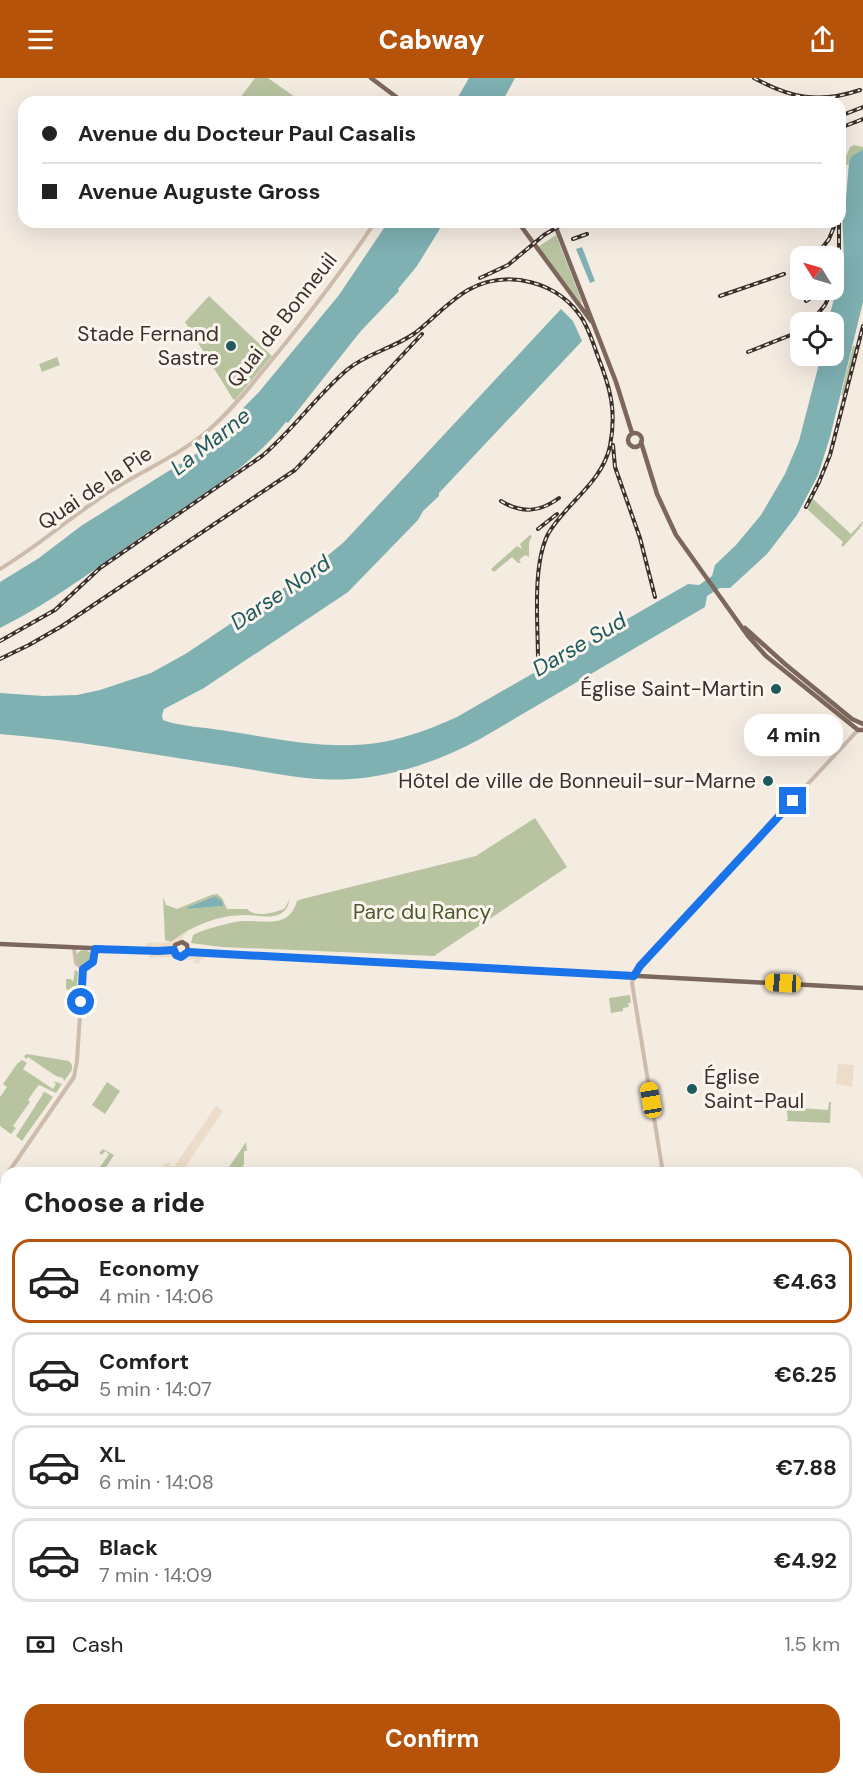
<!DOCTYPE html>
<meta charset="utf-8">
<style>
body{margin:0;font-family:"DM Sans",sans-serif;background:#f2f2f2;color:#222;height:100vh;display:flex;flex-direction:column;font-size:22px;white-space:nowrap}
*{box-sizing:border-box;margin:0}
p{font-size:20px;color:#767676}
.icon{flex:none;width:33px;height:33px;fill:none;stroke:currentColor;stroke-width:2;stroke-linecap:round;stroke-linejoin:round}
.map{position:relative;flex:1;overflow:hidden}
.side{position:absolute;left:0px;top:1089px;width:864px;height:618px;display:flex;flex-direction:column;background:#fff;border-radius:18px 18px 0 0;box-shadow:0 6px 24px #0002}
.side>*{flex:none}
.top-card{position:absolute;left:18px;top:18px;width:828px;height:132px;border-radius:18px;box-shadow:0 6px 24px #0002;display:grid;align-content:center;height:132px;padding:0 24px;background:#fff}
.needle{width:39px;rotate:307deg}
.controls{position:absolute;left:790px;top:168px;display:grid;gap:12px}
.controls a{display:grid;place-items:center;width:54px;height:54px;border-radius:12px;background:#fff;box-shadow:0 6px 24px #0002;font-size:30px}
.end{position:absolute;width:27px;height:27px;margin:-14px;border:8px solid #1a73e8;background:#fff;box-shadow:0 0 0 3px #fff}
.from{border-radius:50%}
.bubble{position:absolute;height:42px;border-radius:18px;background:#fff;box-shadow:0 6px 24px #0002;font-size:20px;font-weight:700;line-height:42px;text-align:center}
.car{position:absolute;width:18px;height:36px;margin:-18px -9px;border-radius:8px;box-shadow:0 0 4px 2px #0007;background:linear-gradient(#f5c518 24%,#345 0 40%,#f5c518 0 76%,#345 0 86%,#f5c518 0)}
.top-card b{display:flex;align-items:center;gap:21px;height:57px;font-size:22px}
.top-card b+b{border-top:2px solid #e0e0e0}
.top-card i{width:15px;height:15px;background:#222}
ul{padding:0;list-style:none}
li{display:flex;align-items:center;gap:18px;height:84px;margin:0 12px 9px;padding:0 12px;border:3px solid #e0e0e0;border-radius:18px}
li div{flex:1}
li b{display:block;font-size:22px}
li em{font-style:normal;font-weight:700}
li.selected{border-color:#b45309}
li>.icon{width:54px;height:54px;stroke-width:1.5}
h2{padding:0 24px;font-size:27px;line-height:72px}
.pay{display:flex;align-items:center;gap:15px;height:66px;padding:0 24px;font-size:22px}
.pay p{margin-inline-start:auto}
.button{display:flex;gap:12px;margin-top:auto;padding:12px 24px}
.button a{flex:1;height:69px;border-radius:18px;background:#b45309;color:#fff;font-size:24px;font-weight:700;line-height:69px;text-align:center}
header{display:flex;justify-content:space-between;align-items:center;height:78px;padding:0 24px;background:#b45309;color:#fff;font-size:27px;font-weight:700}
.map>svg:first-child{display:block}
</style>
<header><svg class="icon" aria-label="menu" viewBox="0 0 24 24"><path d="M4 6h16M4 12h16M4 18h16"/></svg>Cabway<svg class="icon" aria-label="share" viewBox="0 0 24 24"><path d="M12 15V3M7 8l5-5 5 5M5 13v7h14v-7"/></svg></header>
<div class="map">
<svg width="863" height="1707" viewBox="0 0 863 1707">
<rect width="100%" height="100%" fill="#f4ebe1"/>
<path fill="#b8c4a0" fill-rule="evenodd" d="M 255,0 L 268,0 L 302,24 L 237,24 Z
M 854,67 L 863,69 L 863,73 L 849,84 L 848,87 L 843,86 L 850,69 Z
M 556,157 L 582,224 L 581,225 L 538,169 Z
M 209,218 L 272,278 L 235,322 L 233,321 L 185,244 Z
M 853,268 L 857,269 L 844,319 L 841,317 Z
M 57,279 L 60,287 L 42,294 L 39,286 Z
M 812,420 L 851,456 L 863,443 L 861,449 L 859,449 L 860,450 L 843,469 L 841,467 L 843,464 L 808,432 Z
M 530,457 L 532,458 L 529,464 L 529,479 L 525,477 L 519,482 L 521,485 L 518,485 L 512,479 L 494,494 L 491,491 L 517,468 L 522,471 L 520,466 Z
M 535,740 L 567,789 L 434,878 L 222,869 L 191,865 L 193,857 C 202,852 225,846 235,844 C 258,839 288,855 297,823 L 302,821 L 476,778 Z
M 217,816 L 222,820 L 227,831 L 247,831 C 256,840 272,835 284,831 L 290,821 C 288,828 286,833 280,836 C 269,841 257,837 246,837 C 218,837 193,847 171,864 L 165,862 L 163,819 L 166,827 L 177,831 L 211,817 ZM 215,818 L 222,828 L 188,831 L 188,829 Z
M76 880a8 8 0 1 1 16 0a8 8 0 1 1-16 0Z
M 75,892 L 78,894 L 77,908 L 73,909 L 70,912 L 77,910 L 77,919 L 70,919 L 70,914 L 66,911 L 66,901 L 71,901 L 73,904 Z
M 630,917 L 631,925 L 628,925 L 629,929 L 623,930 L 623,933 L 611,935 L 609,920 Z
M 27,976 L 69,983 L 72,987 L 72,992 L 64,1003 L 63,1000 L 56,998 L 28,979 L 26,981 L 24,978 Z
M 22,982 L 27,985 L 23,991 L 53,1011 L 56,1006 L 53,1003 L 62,1006 L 56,1015 L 39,1007 L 37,1009 L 28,1022 L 30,1024 L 13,1048 L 16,1050 L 11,1056 L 0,1048 L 0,1019 L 7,1009 L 3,1006 L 17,986 Z
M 107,1004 L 120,1013 L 105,1036 L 92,1027 Z
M 45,1014 L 53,1019 L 22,1063 L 16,1058 L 43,1016 L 42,1015 Z
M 829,1024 L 831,1024 L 830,1045 L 786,1043 L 788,1041 L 786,1029 L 828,1032 Z
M 246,1064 L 247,1073 L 244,1073 L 244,1086 L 239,1095 L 225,1095 Z
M 103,1071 L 114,1077 L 102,1095 L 96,1095 L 109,1076 L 105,1073 L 102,1077 L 99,1075 Z
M 6,1120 L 6,1165 L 0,1161 L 0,1129 Z
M 0,1180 L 6,1184 L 6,1225 L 0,1221 Z
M 860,1194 L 863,1194 L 863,1238 L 858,1238 Z
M 622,1701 L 661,1701 L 660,1707 L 653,1705 L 652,1707 L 621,1707 Z"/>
<path fill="#ecdcc8" d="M 190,851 L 180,862 L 168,870 L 160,869 L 160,871 L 154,871 L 154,869 L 146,869 L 146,865 L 171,864 Z
M 149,876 L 172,876 L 179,881 L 191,878 L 205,879 L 206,881 L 201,881 L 199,886 L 194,885 L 193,880 L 189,882 L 174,881 L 173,879 L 149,880 Z
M 838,986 L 854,987 L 852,1009 L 836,1006 Z
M 216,1028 L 223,1033 L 181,1095 L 171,1093 L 171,1095 L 168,1095 L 165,1093 L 161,1088 L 170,1084 L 168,1089 L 170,1087 L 174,1089 Z"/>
<path fill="#7fb0b2" d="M 469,0 L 515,0 L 502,24 L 455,24 Z
M 863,72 L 863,224 L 830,359 L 818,397 L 797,437 L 767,476 L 730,510 L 720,510 L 707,518 L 705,529 L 480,661 C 439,683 396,698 350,701 C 311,704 274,695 236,689 C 158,678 79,662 0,656 L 0,615 L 44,618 L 77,617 L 100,612 L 151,595 L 187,575 L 309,493 L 344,464 L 561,231 L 573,243 L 582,263 L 439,415 L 439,418 L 423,433 L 418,442 L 348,514 L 204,610 L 164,631 L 162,637 L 163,642 C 176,648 211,650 227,653 C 277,661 332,673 383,664 C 409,659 433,650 457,639 L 688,506 L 699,507 L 712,498 L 715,487 L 736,467 L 761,437 L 785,396 L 799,363 L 821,278 L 834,278 L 834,244 L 828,244 L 844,182 L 842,133 L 845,133 L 849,84 L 852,78 Z
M 388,144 L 444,144 L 417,188 L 398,211 L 399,213 L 360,254 L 288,345 L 286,344 C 252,388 203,416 158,447 C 106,483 56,522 0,550 L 0,504 L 39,480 L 81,448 L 202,372 L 259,314 L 339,217 Z
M 582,169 L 595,203 L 590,205 L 576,171 Z
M 215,818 L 222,823 L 223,828 L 188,831 L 188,829 Z"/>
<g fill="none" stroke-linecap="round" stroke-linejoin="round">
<path stroke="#cdbbac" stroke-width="4" d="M 0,491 C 37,469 68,441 103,418 C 138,394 180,378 211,350 C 237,327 258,298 280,272 C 313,231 346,188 375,144
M 74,870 L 76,885 L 83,891
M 83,891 L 93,884 L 95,871
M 8,1095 L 74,999 L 77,983 L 83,891
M 663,1095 L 632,905 L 637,890 L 858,652
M 0,1106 L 6,1097
M 0,1245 L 6,1246
M 0,1346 L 6,1337
M 0,1356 L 6,1348
M 0,1618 L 6,1618
M 271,1701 L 280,1707"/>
<path stroke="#7d675c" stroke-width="4.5" d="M 371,0 L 403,24
M 518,144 L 591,243
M 550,144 L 557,152 L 616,304 L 632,355
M628 362a7 7 0 1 1 14 0a7 7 0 1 1-14 0Z
M 641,364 L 657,416 L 676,457 L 748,558 L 766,578 L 858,652 L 863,652
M 745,550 L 785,586 L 852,641 L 863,646
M 0,866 L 158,873 L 174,872
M 174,872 L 175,867 L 182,864 L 187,867 L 188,874
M 174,872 L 176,877 L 181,879 L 188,874
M 188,874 L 863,910
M 858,1447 L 863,1444
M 858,1453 L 863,1449
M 558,1701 L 576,1707"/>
<path stroke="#5c4a42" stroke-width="5" d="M 0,1550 L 6,1553
M 0,1556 L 6,1557
M 0,1574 L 6,1576
M 0,1581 L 6,1581"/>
<g stroke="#3b302b" stroke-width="4">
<path id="rail" d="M 754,0 C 791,20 819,26 860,12
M 840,38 L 863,29
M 840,50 L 863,41
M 573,161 L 587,156
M 816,178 L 829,161 L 836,144
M 839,183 L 839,144
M 480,200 L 508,187 L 544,157 L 566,144
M 720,218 L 784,196
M 806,223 L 824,212
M 811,244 L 825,227 L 832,212
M 748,274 L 801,253
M 613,367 L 615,389 L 640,460 L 655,519
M 501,423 C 522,436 540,434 559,420
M 806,429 L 819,404 L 830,377 L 863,248
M 538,451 L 557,436
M 0,563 L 55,532 L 100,490 L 262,378 C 293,352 317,317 348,291 C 368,275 394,270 415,255 C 433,241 449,223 468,212 C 508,190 560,204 583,242 C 589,253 593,264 597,276 C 610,309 617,332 610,368 C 602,405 566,425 548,456 C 532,488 538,546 538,581
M 0,581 L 29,567 L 62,548 L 295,392 L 422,256
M 0,1564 L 6,1566"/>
</g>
<use href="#rail" stroke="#fbf5ee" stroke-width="1.5" stroke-dasharray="4.5" stroke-linecap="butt"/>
</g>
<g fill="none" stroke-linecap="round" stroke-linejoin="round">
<path stroke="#1a73e8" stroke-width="8" d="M 81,924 L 83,891 L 93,884 L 95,871 L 158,873 L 174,872 L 176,877 L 181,879 L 188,874 L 634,898 L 640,888 L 793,723"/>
</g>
<g fill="#1f5a5e" stroke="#fbf5ee" stroke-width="2">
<circle cx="231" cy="268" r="6"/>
<circle cx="776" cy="611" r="6"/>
<circle cx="768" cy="703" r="6"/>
<circle cx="692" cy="1011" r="6"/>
</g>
<g text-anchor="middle" stroke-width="6" stroke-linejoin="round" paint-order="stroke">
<g font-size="21" fill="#3b302b" stroke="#fbf5ee">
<text transform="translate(282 242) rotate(-52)" y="7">Quai de Bonneuil</text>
<text transform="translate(95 410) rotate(-34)" y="7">Quai de la Pie</text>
</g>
<g font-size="21" fill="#3b302b" stroke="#fbf5ee" text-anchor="end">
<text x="219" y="263">Stade Fernand<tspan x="219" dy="24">Sastre</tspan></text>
<text x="764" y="618">Église Saint-Martin</text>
<text x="756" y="710">Hôtel de ville de Bonneuil-sur-Marne</text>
<text x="704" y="1006" text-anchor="start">Église<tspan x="704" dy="24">Saint-Paul</tspan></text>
</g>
<g font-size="21" fill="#4a5a2e" stroke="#fbf5ee">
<text x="422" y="841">Parc du Rancy</text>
</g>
<g font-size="22" font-style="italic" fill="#1f5a5e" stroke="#fbf5ee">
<text transform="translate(210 363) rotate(-38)" y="8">La Marne</text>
<text transform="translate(280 514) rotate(-34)" y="8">Darse Nord</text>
<text transform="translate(579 566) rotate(-30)" y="8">Darse Sud</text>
</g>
</g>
</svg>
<div class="controls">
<a><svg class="needle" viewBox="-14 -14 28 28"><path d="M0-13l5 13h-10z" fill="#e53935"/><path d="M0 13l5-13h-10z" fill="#767676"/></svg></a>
<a><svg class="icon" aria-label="locate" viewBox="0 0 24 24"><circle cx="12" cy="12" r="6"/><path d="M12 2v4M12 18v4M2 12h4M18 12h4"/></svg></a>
</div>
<i class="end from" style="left:81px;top:924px"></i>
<i class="end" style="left:793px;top:723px"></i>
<div class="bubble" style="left:744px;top:636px;width:99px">4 min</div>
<i class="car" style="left:783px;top:905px;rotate:273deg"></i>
<i class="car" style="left:651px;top:1022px;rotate:350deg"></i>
<div class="top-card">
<b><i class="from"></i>Avenue du Docteur Paul Casalis</b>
<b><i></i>Avenue Auguste Gross</b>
</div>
<section class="side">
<h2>Choose a ride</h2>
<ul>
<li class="selected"><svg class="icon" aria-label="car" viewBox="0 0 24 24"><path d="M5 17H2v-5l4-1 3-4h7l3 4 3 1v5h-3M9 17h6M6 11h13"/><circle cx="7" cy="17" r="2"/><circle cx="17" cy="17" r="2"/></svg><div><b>Economy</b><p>4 min · 14:06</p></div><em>€4.63</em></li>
<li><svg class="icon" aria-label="car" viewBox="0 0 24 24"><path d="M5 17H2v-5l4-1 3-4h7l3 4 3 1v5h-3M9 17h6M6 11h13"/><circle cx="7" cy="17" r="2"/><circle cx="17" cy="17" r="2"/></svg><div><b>Comfort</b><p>5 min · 14:07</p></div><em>€6.25</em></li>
<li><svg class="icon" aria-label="car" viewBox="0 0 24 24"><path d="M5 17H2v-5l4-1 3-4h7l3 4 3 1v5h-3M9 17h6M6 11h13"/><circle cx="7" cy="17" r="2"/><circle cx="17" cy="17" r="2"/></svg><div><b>XL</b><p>6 min · 14:08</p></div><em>€7.88</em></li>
<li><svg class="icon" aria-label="car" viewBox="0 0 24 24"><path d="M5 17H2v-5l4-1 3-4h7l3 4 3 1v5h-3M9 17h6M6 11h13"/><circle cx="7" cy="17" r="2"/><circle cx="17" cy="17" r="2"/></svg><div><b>Black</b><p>7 min · 14:09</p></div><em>€4.92</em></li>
</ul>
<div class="pay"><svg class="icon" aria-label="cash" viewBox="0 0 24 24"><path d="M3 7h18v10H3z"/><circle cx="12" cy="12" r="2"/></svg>Cash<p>1.5 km</p></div>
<div class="button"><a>Confirm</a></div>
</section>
</div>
